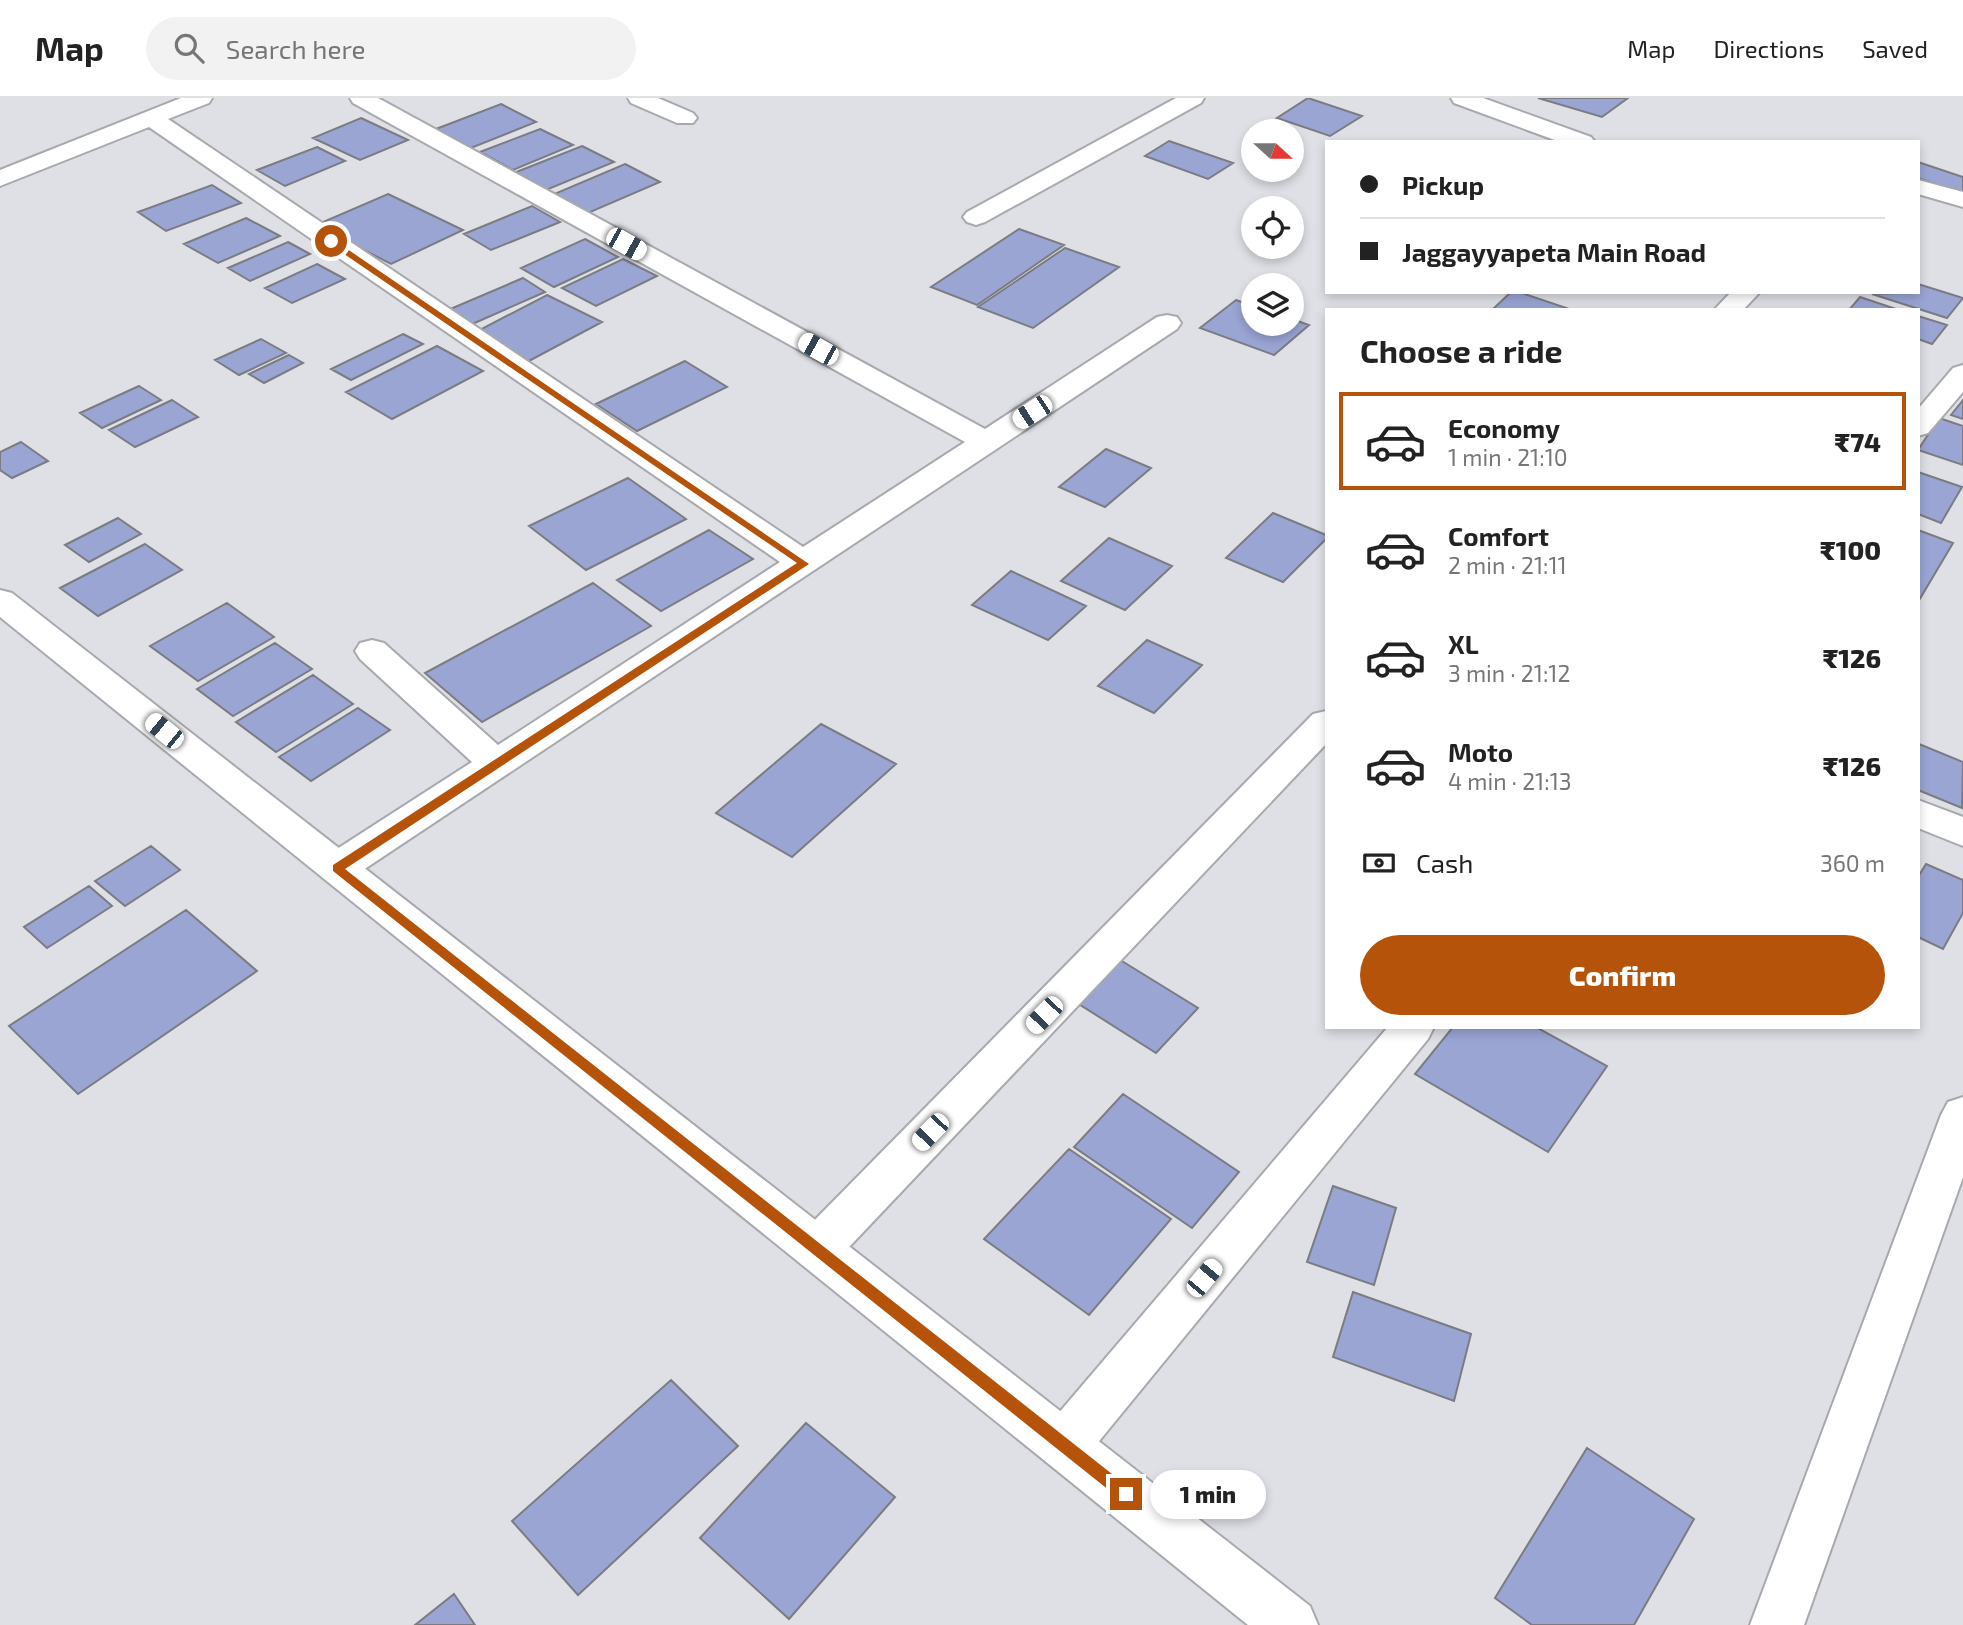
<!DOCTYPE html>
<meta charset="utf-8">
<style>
body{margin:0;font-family:"Exo 2",sans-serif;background:#f2f2f2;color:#222;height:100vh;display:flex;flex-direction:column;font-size:26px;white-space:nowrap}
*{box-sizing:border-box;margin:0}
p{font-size:23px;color:#767676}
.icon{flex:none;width:38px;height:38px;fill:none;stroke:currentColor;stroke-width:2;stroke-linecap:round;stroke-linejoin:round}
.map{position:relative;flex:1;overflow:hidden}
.panel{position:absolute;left:1325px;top:210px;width:595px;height:721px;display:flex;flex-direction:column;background:#fff;border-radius:0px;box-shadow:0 4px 10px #0003}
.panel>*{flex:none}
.hud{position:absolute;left:1325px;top:42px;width:595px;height:154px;border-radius:0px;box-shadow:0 4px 10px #0003;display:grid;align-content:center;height:154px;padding:0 35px;background:#fff}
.needle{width:46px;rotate:111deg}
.controls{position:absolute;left:1241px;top:21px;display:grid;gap:14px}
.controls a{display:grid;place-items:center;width:63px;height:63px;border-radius:50%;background:#fff;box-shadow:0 4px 10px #0003;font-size:35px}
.end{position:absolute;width:32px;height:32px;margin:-16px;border:9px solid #b45309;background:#fff;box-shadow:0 0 0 4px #fff}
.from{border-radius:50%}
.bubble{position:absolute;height:49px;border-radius:24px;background:#fff;box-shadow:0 4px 10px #0003;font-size:23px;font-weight:800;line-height:49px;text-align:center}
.car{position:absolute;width:21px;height:42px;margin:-21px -10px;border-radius:9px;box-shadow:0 0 5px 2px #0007;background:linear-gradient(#fff 24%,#345 0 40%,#fff 0 76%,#345 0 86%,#fff 0)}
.hud b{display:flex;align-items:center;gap:24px;height:66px;font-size:26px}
.hud b+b{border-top:2px solid #e0e0e0}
.hud i{width:18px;height:18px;background:#222}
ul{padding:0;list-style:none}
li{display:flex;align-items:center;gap:21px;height:98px;margin:0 14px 10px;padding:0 21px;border:4px solid transparent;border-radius:0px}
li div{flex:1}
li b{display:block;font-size:26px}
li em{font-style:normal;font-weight:800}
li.on{border-color:#b45309}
li>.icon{width:63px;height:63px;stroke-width:1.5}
h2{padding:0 35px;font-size:32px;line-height:84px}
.pay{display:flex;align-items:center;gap:18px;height:77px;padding:0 35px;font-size:26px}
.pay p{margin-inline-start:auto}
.action{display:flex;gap:14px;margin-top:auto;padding:14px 35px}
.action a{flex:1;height:80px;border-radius:42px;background:#b45309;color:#fff;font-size:28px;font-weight:800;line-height:80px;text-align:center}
header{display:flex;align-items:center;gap:42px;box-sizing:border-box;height:98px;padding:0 35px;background:#fff;border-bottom:2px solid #e0e0e0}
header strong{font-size:33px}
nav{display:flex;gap:38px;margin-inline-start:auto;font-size:24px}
.search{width:490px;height:63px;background:#f2f2f2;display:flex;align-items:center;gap:18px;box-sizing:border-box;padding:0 24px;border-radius:38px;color:#767676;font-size:26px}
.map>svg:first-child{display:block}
</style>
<header>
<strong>Map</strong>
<div class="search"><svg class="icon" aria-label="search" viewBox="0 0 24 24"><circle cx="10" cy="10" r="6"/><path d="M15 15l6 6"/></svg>Search here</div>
<nav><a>Map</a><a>Directions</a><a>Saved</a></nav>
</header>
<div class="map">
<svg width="1963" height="1527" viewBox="0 0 1963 1527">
<rect width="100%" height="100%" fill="#dfe0e6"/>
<path fill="#9ba5d4" stroke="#7b7c82" stroke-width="2" d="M 1308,0 L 1362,18 L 1330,38 L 1277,20 Z
M 1538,0 L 1628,0 L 1602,19 Z
M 501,6 L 536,24 L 471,50 L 436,31 Z
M 361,20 L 408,42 L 360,62 L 313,40 Z
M 540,31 L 573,47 L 513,72 L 480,54 Z
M 1169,43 L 1233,65 L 1208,81 L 1145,58 Z
M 582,48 L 614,64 L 546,92 L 514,75 Z
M 317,49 L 345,63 L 285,88 L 257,72 Z
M 1918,64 L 1963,79 L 1963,95 L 1918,80 Z
M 625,66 L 660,84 L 588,115 L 552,97 Z
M 212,87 L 241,105 L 166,133 L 138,114 Z
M 388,96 L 463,132 L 391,166 L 316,127 Z
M 532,108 L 560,124 L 491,152 L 464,136 Z
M 246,120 L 280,138 L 218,165 L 184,146 Z
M 1019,131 L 1064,147 L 977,207 L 931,189 Z
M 585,141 L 618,159 L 554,189 L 521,170 Z
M 288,144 L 310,156 L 250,183 L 228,170 Z
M 1065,150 L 1119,169 L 1033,230 L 978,209 Z
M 623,161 L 657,178 L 596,208 L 562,190 Z
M 317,166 L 345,181 L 292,205 L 265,190 Z
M 523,180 L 545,194 L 470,227 L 448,212 Z
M 1918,186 L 1963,200 L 1947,220 L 1872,196 L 1918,194 Z
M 1511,194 L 1519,194 L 1572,212 L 1492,212 Z
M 547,197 L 602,224 L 527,264 L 472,236 Z
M 1860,199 L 1899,212 L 1849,212 Z
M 1236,202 L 1253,208 L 1253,226 L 1292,226 L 1292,221 L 1309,227 L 1274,257 L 1200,230 Z
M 1918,218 L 1947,227 L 1932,246 L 1918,241 Z
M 403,236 L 423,246 L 351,282 L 331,271 Z
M 261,241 L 286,255 L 239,277 L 215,262 Z
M 437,248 L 483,273 L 392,321 L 346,294 Z
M 289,257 L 303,265 L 264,285 L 249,276 Z
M 685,263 L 727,289 L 637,333 L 596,306 Z
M 139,288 L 161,302 L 102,330 L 80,315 Z
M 172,302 L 198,319 L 135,349 L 109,332 Z
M 1963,302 L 1963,321 L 1951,317 Z
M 1939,320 L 1963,328 L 1963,367 L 1918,352 Z
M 21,344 L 48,363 L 12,380 L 0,372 L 0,354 Z
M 1106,351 L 1151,370 L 1105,409 L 1059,389 Z
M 1918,374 L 1962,389 L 1941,425 L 1918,416 Z
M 628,380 L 686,421 L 586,472 L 529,428 Z
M 1273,415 L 1326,437 L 1326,441 L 1283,484 L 1226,460 Z
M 118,420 L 141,436 L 89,464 L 65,447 Z
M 709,432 L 753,461 L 661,513 L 617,482 Z
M 1918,432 L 1953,445 L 1918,504 Z
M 1109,440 L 1172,468 L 1125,512 L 1061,483 Z
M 145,446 L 182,472 L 98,518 L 60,490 Z
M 1011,473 L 1086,508 L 1048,542 L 972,507 Z
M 593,485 L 651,528 L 482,624 L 425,575 Z
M 227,505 L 274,539 L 198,583 L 150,548 Z
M 1147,542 L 1202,567 L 1154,615 L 1098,588 Z
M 275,545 L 312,571 L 233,618 L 197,591 Z
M 313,577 L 353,606 L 276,654 L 236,624 Z
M 358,610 L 390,632 L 311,683 L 279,659 Z
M 821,626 L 896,666 L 792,759 L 716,715 Z
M 1919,646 L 1963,664 L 1962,710 L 1918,692 Z
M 151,748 L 180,772 L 125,808 L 95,783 Z
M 1926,766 L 1963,782 L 1963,815 L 1943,851 L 1918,839 L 1918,779 Z
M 89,788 L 112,808 L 47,850 L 24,829 Z
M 186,812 L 257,873 L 78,996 L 9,928 Z
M 1117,860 L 1198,910 L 1156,955 L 1074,903 Z
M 1453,929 L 1536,929 L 1607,968 L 1548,1054 L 1415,976 Z
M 1123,996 L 1239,1074 L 1192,1130 L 1074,1049 Z
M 1069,1051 L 1171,1121 L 1089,1217 L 984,1141 Z
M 1333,1088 L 1396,1110 L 1374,1187 L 1307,1164 Z
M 1353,1194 L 1471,1236 L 1454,1303 L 1333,1259 Z
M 671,1282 L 738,1348 L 578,1497 L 512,1423 Z
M 806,1325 L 895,1399 L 789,1521 L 700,1440 Z
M 1587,1350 L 1694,1421 L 1634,1527 L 1532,1527 L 1495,1500 Z
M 454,1496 L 475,1527 L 415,1527 Z"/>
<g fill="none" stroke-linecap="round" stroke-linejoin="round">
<g stroke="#a7a9ae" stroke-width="4">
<path id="street" d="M 181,0 L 212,0 L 209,5 L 168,21 L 803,449 L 965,344 L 353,5 L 350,0 L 378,0 L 985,331 L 1157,219 L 1167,217 L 1177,219 L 1181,225 L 1177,231 L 351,780 L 337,784 L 323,780 L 318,770 L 323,760 L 472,664 L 360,561 L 355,553 L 360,545 L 372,542 L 384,545 L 498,647 L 780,464 L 149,29 L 0,88 L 0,72 Z
M 628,0 L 658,0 L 693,15 L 697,20 L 693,25 L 677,25 L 631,5 Z
M 1176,0 L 1204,0 L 1201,5 L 985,124 L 976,127 L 967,124 L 963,119 L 967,114 Z
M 1451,0 L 1483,0 L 1591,39 L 1595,44 L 1560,44 L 1454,5 Z
M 1918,82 L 1963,94 L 1963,109 L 1918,96 Z
M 1731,194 L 1760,194 L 1743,212 L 1714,212 Z
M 1963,267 L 1963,294 L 1928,335 L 1918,338 L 1918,311 L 1953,270 Z
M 1326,613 L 1326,646 L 833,1166 L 817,1172 L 801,1166 L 794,1151 L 801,1136 L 1313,616 Z
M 1918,702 L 1963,719 L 1963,748 L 1918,730 Z
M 1388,929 L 1434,929 L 1428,941 L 1082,1364 L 1064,1371 L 1046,1364 L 1039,1347 L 1046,1330 Z
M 1963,999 L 1963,1079 L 1804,1527 L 1750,1527 L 1941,1017 L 1948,1004 Z"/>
</g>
<g stroke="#a7a9ae" stroke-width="4">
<path id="secondary" d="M 0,492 L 12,495 L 1310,1508 L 1318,1527 L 1248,1527 L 0,519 Z"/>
</g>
<use href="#street" fill="#fff" fill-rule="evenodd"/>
<use href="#secondary" fill="#fff" fill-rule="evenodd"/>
</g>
<path fill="#b45309" d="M 328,142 L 334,142 L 809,466 L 345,771 L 1131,1391 L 1133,1396 L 1131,1401 L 1126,1403 L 1120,1401 L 333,773 L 333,767 L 797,465 L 328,145 Z"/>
</svg>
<div class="controls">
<a><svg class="needle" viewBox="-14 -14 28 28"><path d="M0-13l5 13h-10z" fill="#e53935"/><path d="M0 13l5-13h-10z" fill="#767676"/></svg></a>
<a><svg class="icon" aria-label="locate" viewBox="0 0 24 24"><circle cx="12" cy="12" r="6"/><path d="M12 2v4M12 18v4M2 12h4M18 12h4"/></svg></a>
<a><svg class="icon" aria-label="layers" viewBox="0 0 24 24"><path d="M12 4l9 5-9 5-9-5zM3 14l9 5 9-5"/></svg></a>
</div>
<i class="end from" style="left:331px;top:143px"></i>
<i class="end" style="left:1126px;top:1396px"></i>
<div class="bubble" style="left:1150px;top:1372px;width:116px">1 min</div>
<i class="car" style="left:626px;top:146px;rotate:119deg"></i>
<i class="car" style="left:818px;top:251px;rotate:299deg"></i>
<i class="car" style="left:1032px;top:314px;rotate:237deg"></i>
<i class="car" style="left:164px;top:633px;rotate:309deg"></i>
<i class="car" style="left:1044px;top:917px;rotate:224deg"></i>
<i class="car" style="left:930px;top:1034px;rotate:224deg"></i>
<i class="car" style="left:1204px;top:1180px;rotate:40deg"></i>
<div class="hud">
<b><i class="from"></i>Pickup</b>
<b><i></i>Jaggayyapeta Main Road</b>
</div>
<section class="panel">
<h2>Choose a ride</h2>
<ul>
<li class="on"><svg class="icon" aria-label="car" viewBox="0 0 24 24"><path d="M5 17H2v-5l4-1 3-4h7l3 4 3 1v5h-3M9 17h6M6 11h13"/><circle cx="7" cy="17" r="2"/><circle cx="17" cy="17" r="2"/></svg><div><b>Economy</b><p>1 min · 21:10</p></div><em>₹74</em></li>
<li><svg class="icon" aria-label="car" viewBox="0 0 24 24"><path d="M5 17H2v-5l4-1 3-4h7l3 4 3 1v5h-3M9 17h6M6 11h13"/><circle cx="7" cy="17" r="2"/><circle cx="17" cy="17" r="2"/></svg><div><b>Comfort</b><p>2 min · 21:11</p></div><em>₹100</em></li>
<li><svg class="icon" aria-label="car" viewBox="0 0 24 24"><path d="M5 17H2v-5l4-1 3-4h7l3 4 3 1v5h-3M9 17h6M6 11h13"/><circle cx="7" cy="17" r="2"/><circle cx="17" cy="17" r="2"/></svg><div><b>XL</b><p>3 min · 21:12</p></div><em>₹126</em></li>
<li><svg class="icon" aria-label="car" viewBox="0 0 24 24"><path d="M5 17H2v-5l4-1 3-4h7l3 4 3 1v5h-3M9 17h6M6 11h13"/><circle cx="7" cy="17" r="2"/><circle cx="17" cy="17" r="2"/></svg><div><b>Moto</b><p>4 min · 21:13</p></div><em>₹126</em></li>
</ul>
<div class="pay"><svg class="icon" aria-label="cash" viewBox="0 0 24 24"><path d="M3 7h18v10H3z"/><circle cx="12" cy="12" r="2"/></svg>Cash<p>360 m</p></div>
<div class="action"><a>Confirm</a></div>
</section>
</div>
